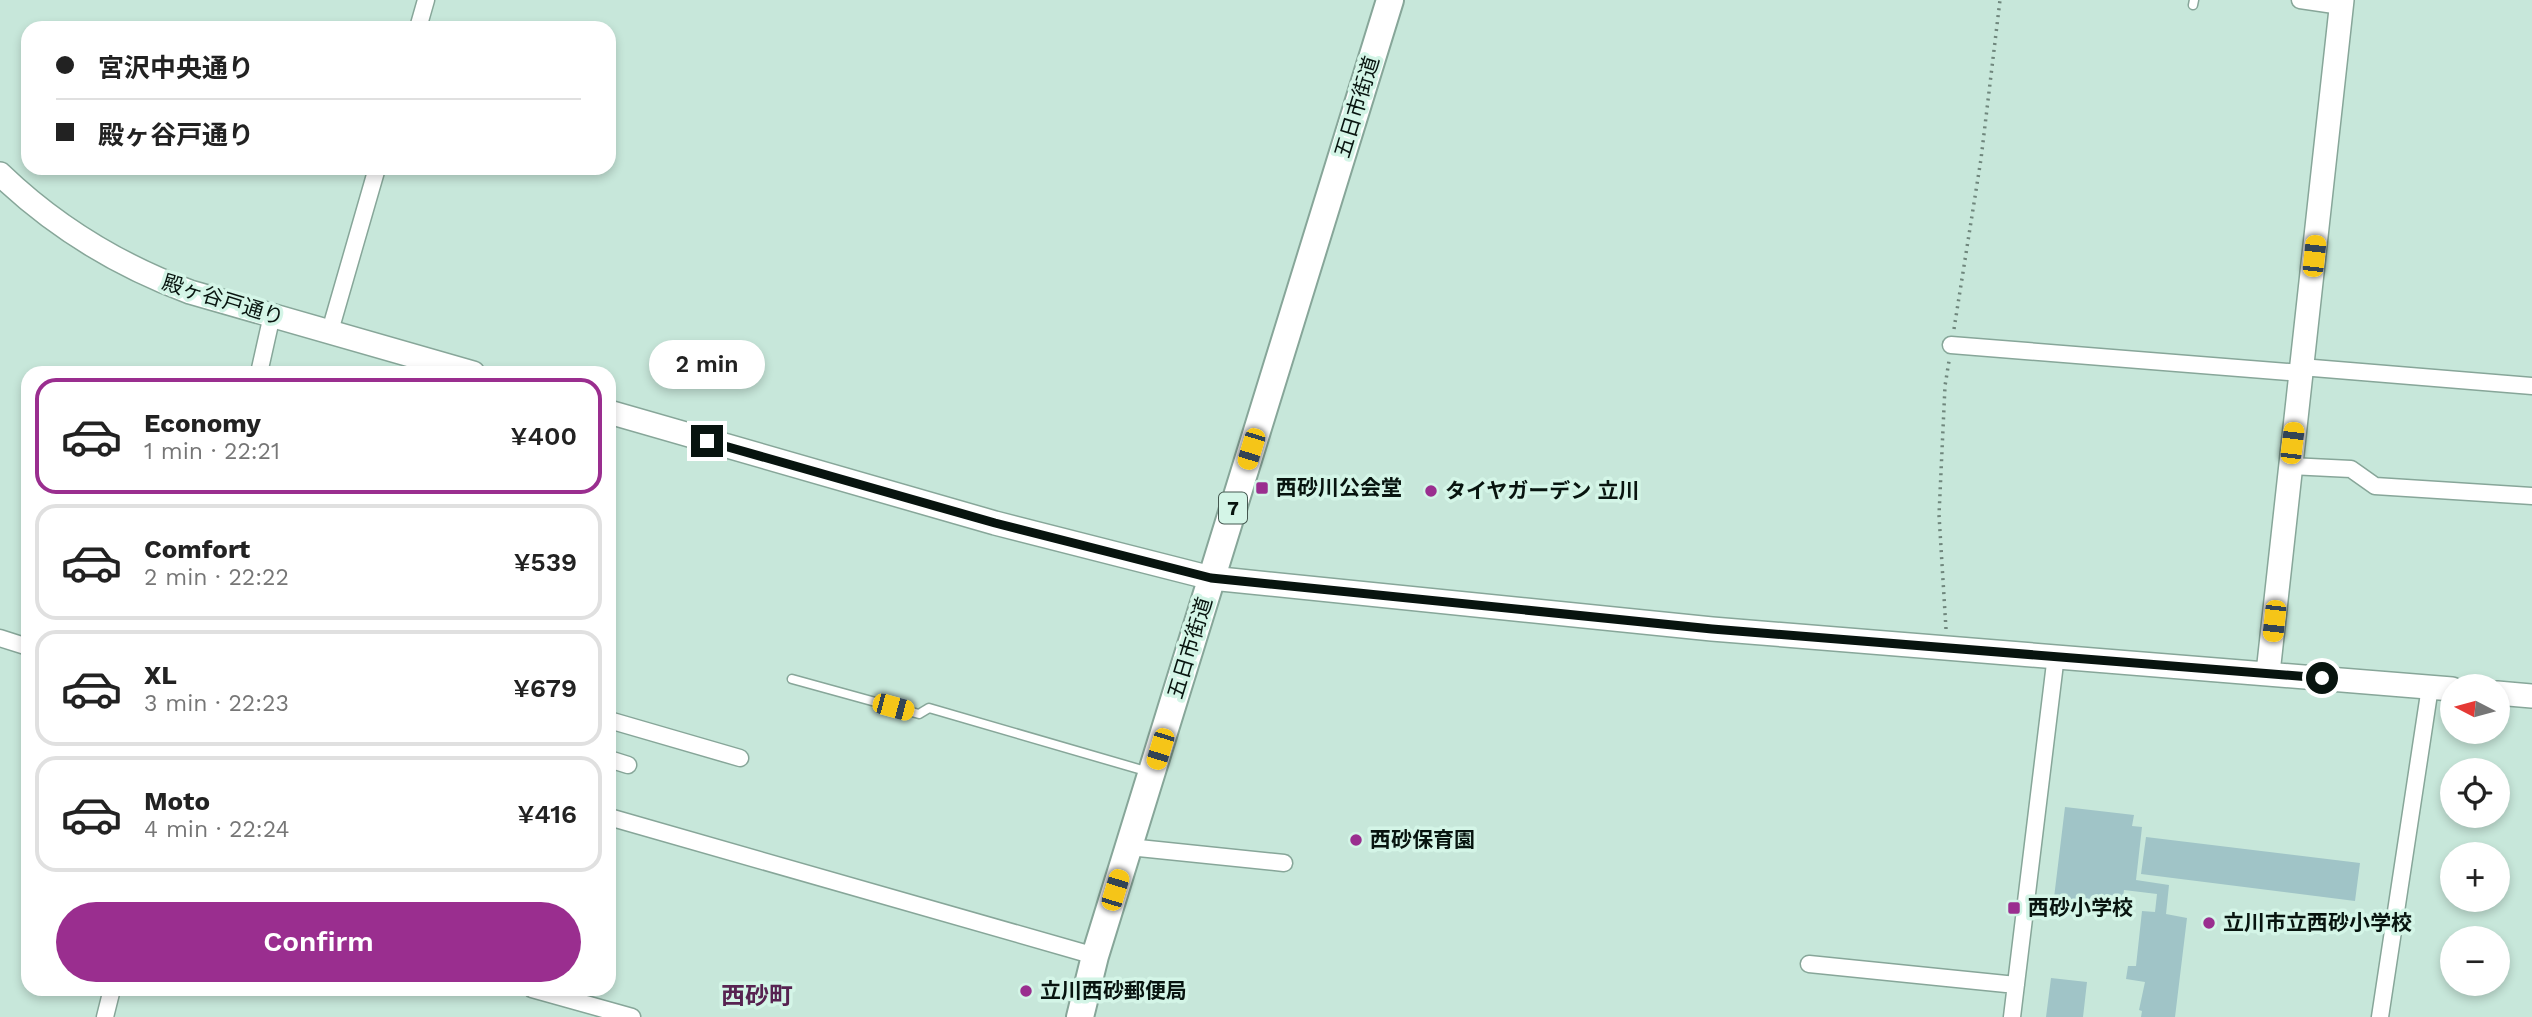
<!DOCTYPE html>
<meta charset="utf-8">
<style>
body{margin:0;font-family:"Work Sans","Noto Sans JP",sans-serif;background:#f6f6f6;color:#222;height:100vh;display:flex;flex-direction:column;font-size:26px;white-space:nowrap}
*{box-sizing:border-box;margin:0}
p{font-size:23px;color:#767676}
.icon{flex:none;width:38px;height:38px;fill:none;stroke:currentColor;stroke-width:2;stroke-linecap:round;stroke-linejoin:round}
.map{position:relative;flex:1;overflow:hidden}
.drawer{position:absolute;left:21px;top:366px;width:595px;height:630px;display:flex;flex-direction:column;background:#fff;border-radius:21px;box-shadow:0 4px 10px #0003}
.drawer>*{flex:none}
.banner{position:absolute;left:21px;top:21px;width:595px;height:154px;border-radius:21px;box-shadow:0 4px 10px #0003;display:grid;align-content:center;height:154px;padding:0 35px;background:#fff}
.needle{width:46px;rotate:276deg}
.buttons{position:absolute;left:2440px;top:674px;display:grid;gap:14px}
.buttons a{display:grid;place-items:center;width:70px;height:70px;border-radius:50%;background:#fff;box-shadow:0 4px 10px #0003;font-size:35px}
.end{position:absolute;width:32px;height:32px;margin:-16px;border:9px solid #08140f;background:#fff;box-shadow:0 0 0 4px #fff}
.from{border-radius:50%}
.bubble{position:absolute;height:49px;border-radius:24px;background:#fff;box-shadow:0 4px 10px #0003;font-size:23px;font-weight:600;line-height:49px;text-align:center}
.car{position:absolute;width:21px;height:42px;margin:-21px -10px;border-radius:9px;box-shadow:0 0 5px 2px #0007;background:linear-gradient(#f5c518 24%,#345 0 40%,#f5c518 0 76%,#345 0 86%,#f5c518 0)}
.banner b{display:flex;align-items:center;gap:24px;height:66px;font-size:26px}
.banner b+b{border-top:2px solid #e0e0e0}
.banner i{width:18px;height:18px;background:#222}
ul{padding:12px 0 0;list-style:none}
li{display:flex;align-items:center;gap:21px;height:116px;margin:0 14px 10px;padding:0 21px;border:4px solid #e0e0e0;border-radius:21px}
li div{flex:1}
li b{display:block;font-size:26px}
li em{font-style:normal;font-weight:600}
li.current{border-color:#9a2e8f}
li>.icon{width:63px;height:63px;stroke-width:1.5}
.action{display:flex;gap:14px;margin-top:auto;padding:14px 35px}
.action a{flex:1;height:80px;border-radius:42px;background:#9a2e8f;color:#fff;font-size:28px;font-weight:600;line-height:80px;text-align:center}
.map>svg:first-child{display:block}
</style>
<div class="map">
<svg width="2532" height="1017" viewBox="0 0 2532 1017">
<rect width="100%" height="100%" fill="#c7e7da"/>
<path fill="#a0c4c7" d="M 2065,807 L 2134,815 L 2132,826 L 2142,827 L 2136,880 L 2169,885 L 2166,914 L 2187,918 L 2175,1017 L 2141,1017 L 2142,1011 L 2139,1010 L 2145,982 L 2126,979 L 2128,966 L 2136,966 L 2142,911 L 2155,912 L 2157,894 L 2124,890 L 2121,914 L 2053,906 Z
M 2146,837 L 2360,863 L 2355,901 L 2141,874 Z
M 2051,978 L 2087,982 L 2083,1017 L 2046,1017 Z"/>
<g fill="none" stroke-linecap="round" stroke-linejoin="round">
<g stroke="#87a699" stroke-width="11">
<path id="lane" d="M 2193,5 L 2194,0
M 792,679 L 919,714 L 929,708 L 1149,772"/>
</g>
<g stroke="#87a699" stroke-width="19">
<path id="street" d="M 2300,0 L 2341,6
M 418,28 L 426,0
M 330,331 L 377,168
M 1951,345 L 2301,373
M 2301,367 L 2532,386
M 259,373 L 272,315
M 2290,466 L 2351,469 L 2375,486 L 2532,496
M 0,638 L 28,647
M 609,720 L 740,758
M 609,759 L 628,765
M 609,817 L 1095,956
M 1129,847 L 1284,863
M 1809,964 L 2016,985
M 532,989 L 632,1017
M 105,1017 L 112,989
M 2012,1017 L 2056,655
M 2380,1017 L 2430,687"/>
</g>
<g stroke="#87a699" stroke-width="26">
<path id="secondary" d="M 0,174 C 54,226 120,266 190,292 L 473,373
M 609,412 L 995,523 L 1211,578 L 1712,629 L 2452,689
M 2268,673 L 2342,0
M 2497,693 L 2532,696"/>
</g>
<g stroke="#87a699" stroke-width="30">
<path id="primary" d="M 1080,1017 L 1095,956 L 1390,0"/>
</g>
<path stroke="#6f867c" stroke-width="3.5" stroke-dasharray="2 5" stroke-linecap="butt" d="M 1954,329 L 1981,159 L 2000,0
M 1946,629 L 1939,515 L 1945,386 L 1949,361"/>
<use href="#lane" stroke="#fff" stroke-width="8"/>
<use href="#street" stroke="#fff" stroke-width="16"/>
<use href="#secondary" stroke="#fff" stroke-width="23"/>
<use href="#primary" stroke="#fff" stroke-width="26"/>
</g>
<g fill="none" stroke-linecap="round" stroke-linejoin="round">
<path stroke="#08140f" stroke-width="9" d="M 707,441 L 995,523 L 1211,578 L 1712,629 L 2322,678"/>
</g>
<g fill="#9a2e8f" stroke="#d4f5e7" stroke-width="2.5">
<rect x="1255" y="481" width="14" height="14" rx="3.5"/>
<circle cx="1431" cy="491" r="7"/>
<circle cx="1356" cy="840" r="7"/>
<rect x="2007" y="901" width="14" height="14" rx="3.5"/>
<circle cx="2209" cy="923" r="7"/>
<circle cx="1026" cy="991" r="7"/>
</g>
<g text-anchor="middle" stroke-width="7" stroke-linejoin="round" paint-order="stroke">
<rect fill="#d4f5e7" stroke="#455850" stroke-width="2" x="1219" y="492.5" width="28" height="31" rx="5"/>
<g font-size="19" font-weight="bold" fill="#08140f">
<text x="1233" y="515">7</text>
</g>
<g font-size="21" fill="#08140f" stroke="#d4f5e7">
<text transform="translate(1357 107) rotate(-73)" y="7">五日市街道</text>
<text transform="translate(223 300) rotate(17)" y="7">殿ヶ谷戸通り</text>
<text transform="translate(1190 648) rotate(-73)" y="7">五日市街道</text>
</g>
<g font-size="21" font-weight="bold" fill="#08140f" stroke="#d4f5e7" text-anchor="start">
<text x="1276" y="495">西砂川公会堂</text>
<text x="1445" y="498">タイヤガーデン 立川</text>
<text x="1370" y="847">西砂保育園</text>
<text x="2028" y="915">西砂小学校</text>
<text x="2223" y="930">立川市立西砂小学校</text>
<text x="1040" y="998">立川西砂郵便局</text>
</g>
<g font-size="24" font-weight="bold" fill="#572351" stroke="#d4f5e7">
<text x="757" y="1004">西砂町</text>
</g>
</g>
</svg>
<div class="buttons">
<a><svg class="needle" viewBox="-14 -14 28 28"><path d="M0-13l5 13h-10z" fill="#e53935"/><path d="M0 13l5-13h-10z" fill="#767676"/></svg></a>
<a><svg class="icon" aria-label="locate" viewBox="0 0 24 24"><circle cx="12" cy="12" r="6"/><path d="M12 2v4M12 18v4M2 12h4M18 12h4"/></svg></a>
<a>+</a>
<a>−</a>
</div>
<i class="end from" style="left:2322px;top:678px"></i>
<i class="end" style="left:707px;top:441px"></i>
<div class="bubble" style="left:649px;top:340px;width:116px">2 min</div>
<i class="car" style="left:2314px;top:256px;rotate:6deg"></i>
<i class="car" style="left:2292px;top:443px;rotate:7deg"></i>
<i class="car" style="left:1251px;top:449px;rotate:197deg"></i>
<i class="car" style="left:2274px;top:621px;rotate:186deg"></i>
<i class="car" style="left:893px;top:707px;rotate:105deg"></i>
<i class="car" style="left:1160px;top:749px;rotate:197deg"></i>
<i class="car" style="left:1115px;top:890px;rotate:17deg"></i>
<div class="banner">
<b><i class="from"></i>宮沢中央通り</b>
<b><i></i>殿ヶ谷戸通り</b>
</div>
<section class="drawer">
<ul>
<li class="current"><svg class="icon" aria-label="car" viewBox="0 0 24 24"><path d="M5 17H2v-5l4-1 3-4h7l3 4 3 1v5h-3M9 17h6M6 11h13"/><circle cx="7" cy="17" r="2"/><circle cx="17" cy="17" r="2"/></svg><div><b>Economy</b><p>1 min · 22:21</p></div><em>¥400</em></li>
<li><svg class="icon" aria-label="car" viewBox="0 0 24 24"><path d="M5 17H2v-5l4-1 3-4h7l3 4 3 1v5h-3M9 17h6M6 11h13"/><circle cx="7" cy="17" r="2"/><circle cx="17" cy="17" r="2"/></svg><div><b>Comfort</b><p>2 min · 22:22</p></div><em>¥539</em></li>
<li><svg class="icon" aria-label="car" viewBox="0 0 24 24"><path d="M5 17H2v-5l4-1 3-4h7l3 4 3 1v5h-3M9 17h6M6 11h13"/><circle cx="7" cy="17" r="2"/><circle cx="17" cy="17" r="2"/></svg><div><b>XL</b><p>3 min · 22:23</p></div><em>¥679</em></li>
<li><svg class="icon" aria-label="car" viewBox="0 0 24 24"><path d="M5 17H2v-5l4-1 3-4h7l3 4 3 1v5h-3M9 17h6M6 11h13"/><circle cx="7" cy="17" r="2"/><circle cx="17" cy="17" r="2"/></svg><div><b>Moto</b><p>4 min · 22:24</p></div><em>¥416</em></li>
</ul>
<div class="action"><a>Confirm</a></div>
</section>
</div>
